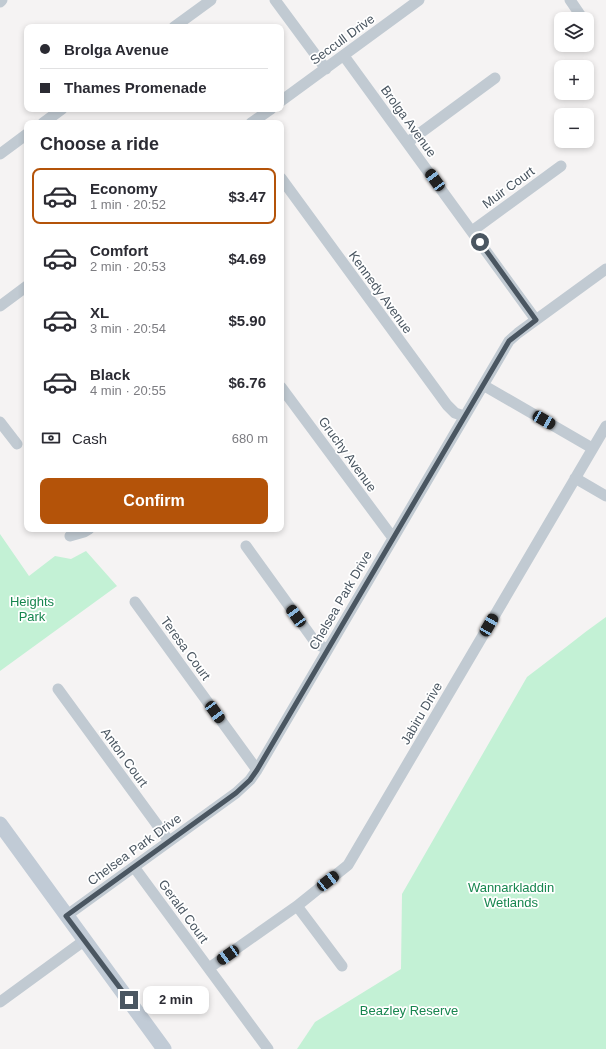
<!DOCTYPE html>
<meta charset="utf-8">
<style>
body{margin:0;font-family:Helvetica,sans-serif;background:#f2f2f3;color:#2b2b33;height:100vh;display:flex;flex-direction:column;font-size:15px;white-space:nowrap}
*{box-sizing:border-box;margin:0}
p{font-size:13px;color:#7c7c81}
.icon{flex:none;width:22px;height:22px;fill:none;stroke:currentColor;stroke-width:2;stroke-linecap:round;stroke-linejoin:round}
.map{position:relative;flex:1;overflow:hidden}
.side{position:absolute;left:24px;top:120px;width:260px;height:412px;display:flex;flex-direction:column;background:#fff;border-radius:8px;box-shadow:0 2px 6px #0003}
.side>*{flex:none}
.hud{position:absolute;left:24px;top:24px;width:260px;height:88px;border-radius:8px;box-shadow:0 2px 6px #0003;display:grid;align-content:center;height:88px;padding:0 16px;background:#fff}
.buttons{position:absolute;left:554px;top:12px;display:grid;gap:8px}
.buttons a{display:grid;place-items:center;width:40px;height:40px;border-radius:8px;background:#fff;box-shadow:0 2px 6px #0003;font-size:20px}
.end{position:absolute;width:18px;height:18px;margin:-9px;border:5px solid #4a5661;background:#fff;box-shadow:0 0 0 2px #fff}
.from{border-radius:50%}
.bubble{position:absolute;height:28px;border-radius:8px;background:#fff;box-shadow:0 2px 6px #0003;font-size:13px;font-weight:600;line-height:28px;text-align:center}
.car{position:absolute;width:12px;height:24px;margin:-12px -6px;border-radius:5px;box-shadow:0 0 3px 1px #0007;background:linear-gradient(#222 24%,#8ab4d8 0 40%,#222 0 76%,#8ab4d8 0 86%,#222 0)}
.hud b{display:flex;align-items:center;gap:14px;height:38px;font-size:15px}
.hud b+b{border-top:1px solid #e1e1e2}
.hud i{width:10px;height:10px;background:#2b2b33}
ul{padding:0;list-style:none}
li{display:flex;align-items:center;gap:12px;height:56px;margin:0 8px 6px;padding:0 8px;border:2px solid transparent;border-radius:8px}
li div{flex:1}
li b{display:block;font-size:15px}
li em{font-style:normal;font-weight:600}
li.on{border-color:#b45309}
li>.icon{width:36px;height:36px;stroke-width:1.5}
h2{padding:0 16px;font-size:18px;line-height:48px}
.pay{display:flex;align-items:center;gap:10px;height:44px;padding:0 16px;font-size:15px}
.pay p{margin-inline-start:auto}
.primary-button{display:flex;gap:8px;margin-top:auto;padding:8px 16px}
.primary-button a{flex:1;height:46px;border-radius:8px;background:#b45309;color:#fff;font-size:16px;font-weight:600;line-height:46px;text-align:center}
.map>svg:first-child{display:block}
</style>
<div class="map">
<svg width="606" height="1049" viewBox="0 0 606 1049">
<rect width="100%" height="100%" fill="#f5f3f3"/>
<path fill="#c3f1d5" d="M 0,534 L 29,576 L 55,556 L 71,559 L 86,551 L 117,586 L 0,671 Z
M 606,617 L 606,1049 L 297,1049 L 315,1022 L 401,969 L 402,894 L 527,677 C 554,657 579,636 606,617 Z"/>
<g fill="none" stroke-linecap="round" stroke-linejoin="round">
<path stroke="#c1cad2" stroke-width="11" d="M 275,0 L 326,69
M 570,0 L 583,19
M 0,2 L 2,0
M 174,27 L 211,0
M 344,56 L 536,320
M 281,101 L 419,0
M 43,123 L 62,109
M 251,123 L 271,109
M 408,142 L 495,78
M 0,154 L 27,134
M 281,178 L 447,405 L 455,413 L 464,416
M 472,231 L 561,166
M 0,306 L 27,286
M 483,385 L 592,448
M 281,387 L 393,538
M 0,422 L 17,444
M 575,478 L 606,496
M 70,536 L 84,532 L 89,529
M 246,546 L 313,639 L 321,646 L 327,649
M 135,602 L 257,770
M 58,689 L 169,841
M 134,867 L 268,1049
M 297,906 L 342,966
M 66,916 L 236,793 L 250,780 L 257,770 L 509,341 L 518,333 L 606,269
M 209,968 L 297,906 L 348,865 L 606,426
M 0,1002 L 85,940"/>
<path stroke="#c1cbd6" stroke-width="15" d="M 0,824 L 164,1049"/>
</g>
<g fill="none" stroke-linecap="round" stroke-linejoin="round">
<path stroke="#4a5661" stroke-width="5" d="M 129,1000 L 66,916 L 236,793 L 250,780 L 257,770 L 502,353 L 509,341 L 536,320 L 480,242"/>
</g>
<g text-anchor="middle" stroke-width="3.5" stroke-linejoin="round" paint-order="stroke">
<g font-size="13" fill="#4a5661" stroke="#fff">
<text transform="translate(342 39) rotate(-36)" y="5">Seccull Drive</text>
<text transform="translate(409 121) rotate(54)" y="5">Brolga Avenue</text>
<text transform="translate(508 187) rotate(-36)" y="5">Muir Court</text>
<text transform="translate(381 292) rotate(54)" y="5">Kennedy Avenue</text>
<text transform="translate(348 454) rotate(54)" y="5">Gruchy Avenue</text>
<text transform="translate(340 600) rotate(-60)" y="5">Chelsea Park Drive</text>
<text transform="translate(186 648) rotate(54)" y="5">Teresa Court</text>
<text transform="translate(421 713) rotate(-60)" y="5">Jabiru Drive</text>
<text transform="translate(125 757) rotate(54)" y="5">Anton Court</text>
<text transform="translate(134 849) rotate(-36)" y="5">Chelsea Park Drive</text>
<text transform="translate(184 911) rotate(54)" y="5">Gerald Court</text>
</g>
<g font-size="13" fill="#17864f" stroke="#fff">
<text x="32" y="606">Heights<tspan x="32" dy="15">Park</tspan></text>
<text x="511" y="892">Wannarkladdin<tspan x="511" dy="15">Wetlands</tspan></text>
<text x="409" y="1015">Beazley Reserve</text>
</g>
</g>
</svg>
<div class="buttons">
<a><svg class="icon" aria-label="layers" viewBox="0 0 24 24"><path d="M12 4l9 5-9 5-9-5zM3 14l9 5 9-5"/></svg></a>
<a>+</a>
<a>−</a>
</div>
<i class="end from" style="left:480px;top:242px"></i>
<i class="end" style="left:129px;top:1000px"></i>
<div class="bubble" style="left:143px;top:986px;width:66px">2 min</div>
<i class="car" style="left:435px;top:180px;rotate:324deg"></i>
<i class="car" style="left:544px;top:420px;rotate:120deg"></i>
<i class="car" style="left:296px;top:616px;rotate:324deg"></i>
<i class="car" style="left:489px;top:625px;rotate:30deg"></i>
<i class="car" style="left:215px;top:712px;rotate:144deg"></i>
<i class="car" style="left:328px;top:881px;rotate:52deg"></i>
<i class="car" style="left:228px;top:955px;rotate:235deg"></i>
<div class="hud">
<b><i class="from"></i>Brolga Avenue</b>
<b><i></i>Thames Promenade</b>
</div>
<section class="side">
<h2>Choose a ride</h2>
<ul>
<li class="on"><svg class="icon" aria-label="car" viewBox="0 0 24 24"><path d="M5 17H2v-5l4-1 3-4h7l3 4 3 1v5h-3M9 17h6M6 11h13"/><circle cx="7" cy="17" r="2"/><circle cx="17" cy="17" r="2"/></svg><div><b>Economy</b><p>1 min · 20:52</p></div><em>$3.47</em></li>
<li><svg class="icon" aria-label="car" viewBox="0 0 24 24"><path d="M5 17H2v-5l4-1 3-4h7l3 4 3 1v5h-3M9 17h6M6 11h13"/><circle cx="7" cy="17" r="2"/><circle cx="17" cy="17" r="2"/></svg><div><b>Comfort</b><p>2 min · 20:53</p></div><em>$4.69</em></li>
<li><svg class="icon" aria-label="car" viewBox="0 0 24 24"><path d="M5 17H2v-5l4-1 3-4h7l3 4 3 1v5h-3M9 17h6M6 11h13"/><circle cx="7" cy="17" r="2"/><circle cx="17" cy="17" r="2"/></svg><div><b>XL</b><p>3 min · 20:54</p></div><em>$5.90</em></li>
<li><svg class="icon" aria-label="car" viewBox="0 0 24 24"><path d="M5 17H2v-5l4-1 3-4h7l3 4 3 1v5h-3M9 17h6M6 11h13"/><circle cx="7" cy="17" r="2"/><circle cx="17" cy="17" r="2"/></svg><div><b>Black</b><p>4 min · 20:55</p></div><em>$6.76</em></li>
</ul>
<div class="pay"><svg class="icon" aria-label="cash" viewBox="0 0 24 24"><path d="M3 7h18v10H3z"/><circle cx="12" cy="12" r="2"/></svg>Cash<p>680 m</p></div>
<div class="primary-button"><a>Confirm</a></div>
</section>
</div>
